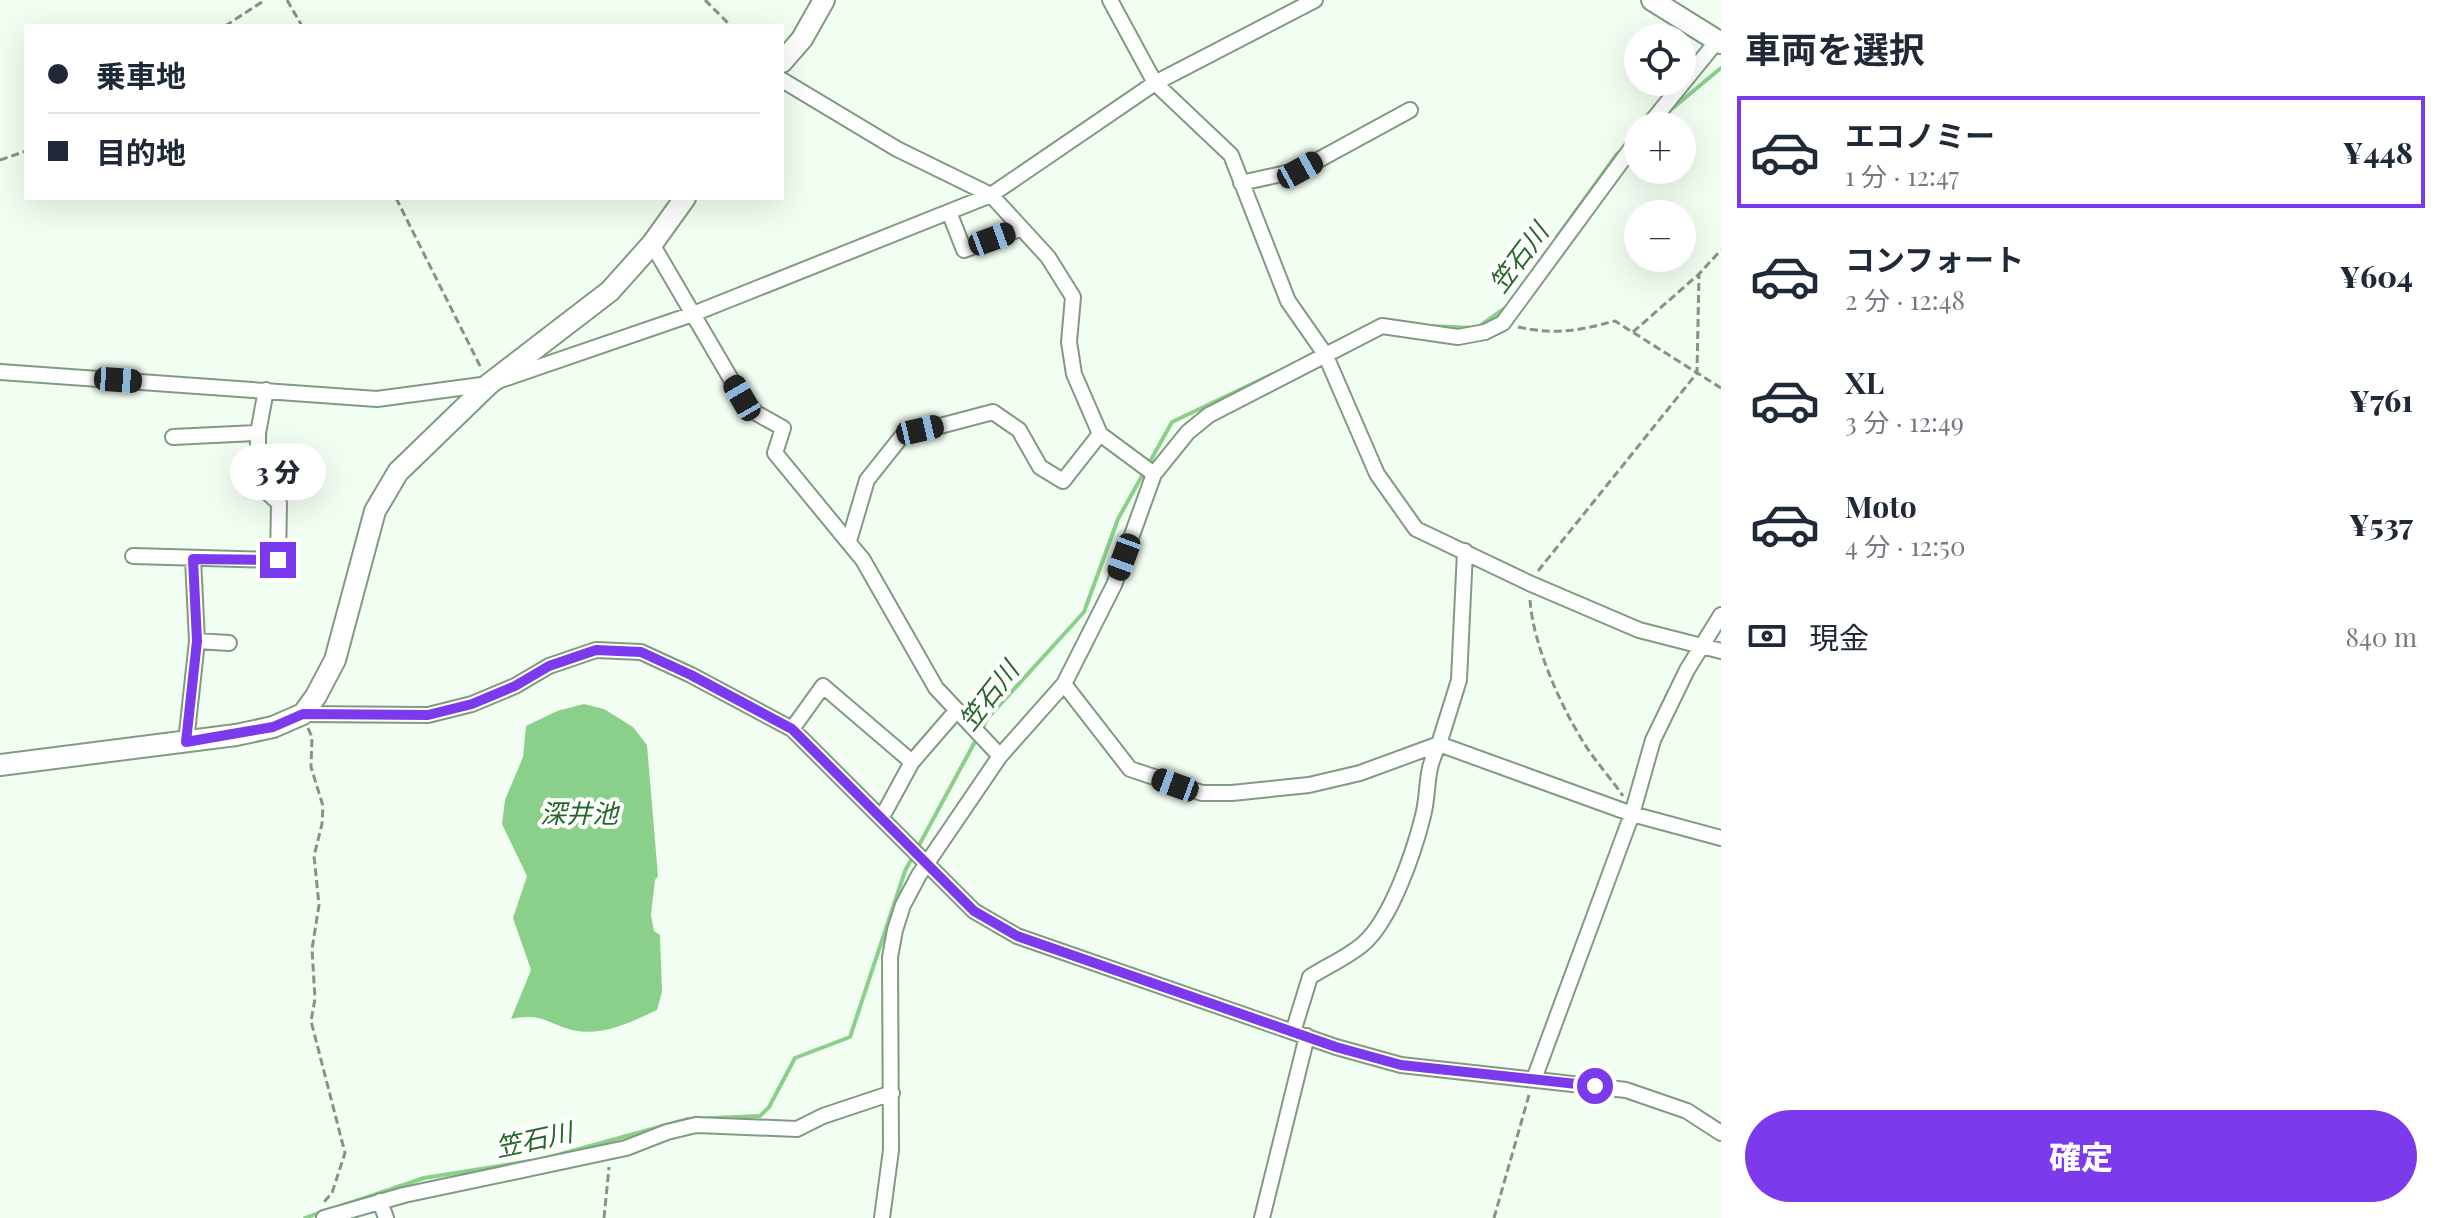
<!DOCTYPE html>
<html lang="ja">
<meta charset="utf-8">
<style>
body{margin:0;font-family:"Playfair Display","Noto Sans JP",serif;background:#f2f2f3;color:#1f2937;height:100vh;display:flex;flex-direction:column;font-size:30px;white-space:nowrap}
*{box-sizing:border-box;margin:0}
p{font-size:26px;color:#747a83}
.icon{flex:none;width:44px;height:44px;fill:none;stroke:currentColor;stroke-width:2;stroke-linecap:round;stroke-linejoin:round}
.map{position:relative;flex:1;overflow:hidden}
.details{display:flex;flex-direction:column;background:#fff;width:720px}
.details>*{flex:none}
.top-card{position:absolute;left:24px;top:24px;width:760px;height:176px;border-radius:0px;box-shadow:0 8px 32px #0002;display:grid;align-content:center;height:176px;padding:0 24px;background:#fff}
.controls{position:absolute;left:1624px;top:24px;display:grid;gap:16px}
.controls a{display:grid;place-items:center;width:72px;height:72px;border-radius:50%;background:#fff;box-shadow:0 8px 32px #0002;font-size:40px}
.end{position:absolute;width:36px;height:36px;margin:-18px;border:10px solid #7c3aed;background:#fff;box-shadow:0 0 0 4px #fff}
.from{border-radius:50%}
.bubble{position:absolute;height:56px;border-radius:28px;background:#fff;box-shadow:0 8px 32px #0002;font-size:26px;font-weight:800;line-height:56px;text-align:center}
.car{position:absolute;width:24px;height:48px;margin:-24px -12px;border-radius:10px;box-shadow:0 0 6px 2px #0007;background:linear-gradient(#222 24%,#8ab4d8 0 40%,#222 0 76%,#8ab4d8 0 86%,#222 0)}
.top-card b{display:flex;align-items:center;gap:28px;height:76px;font-size:30px}
.top-card b+b{border-top:2px solid #e0e1e3}
.top-card i{width:20px;height:20px;background:#1f2937}
ul{padding:0;list-style:none}
li{display:flex;align-items:center;gap:24px;height:112px;margin:0 16px 12px;padding:0 8px;border:4px solid transparent;border-radius:0px}
li div{flex:1}
li b{display:block;font-size:30px}
li em{font-style:normal;font-weight:800}
li.active{border-color:#7c3aed}
li>.icon{width:72px;height:72px;stroke-width:1.5}
h2{padding:0 24px;font-size:36px;line-height:96px}
.pay{display:flex;align-items:center;gap:20px;height:88px;padding:0 24px;font-size:30px}
.pay p{margin-inline-start:auto}
.cta{display:flex;gap:16px;margin-top:auto;padding:16px 24px}
.cta a{flex:1;height:92px;border-radius:48px;background:#7c3aed;color:#fff;font-size:32px;font-weight:800;line-height:92px;text-align:center}
main{display:flex;flex:1;min-height:0}
.map>svg:first-child{display:block}
</style>
<main>
<div class="map">
<svg width="1721" height="1218" viewBox="0 0 1721 1218">
<rect width="100%" height="100%" fill="#f3fef3"/>
<path fill="#8bd08a" d="M 584,704 L 604,709 L 633,727 L 647,745 L 658,876 L 655,880 L 651,915 L 654,931 L 660,935 L 662,992 L 657,1010 C 631,1022 602,1037 572,1030 C 544,1022 542,1013 511,1019 L 531,970 L 513,918 L 527,876 L 502,824 L 505,800 L 523,757 L 526,726 L 557,711 Z"/>
<g fill="none" stroke-linecap="round" stroke-linejoin="round">
<path stroke="#8bd08a" stroke-width="4" d="M 1668,112 L 1721,68
M 1557,237 L 1617,154 L 1624,148
M 1427,326 L 1477,328 L 1508,306
M 981,731 L 987,719 L 1084,612 L 1118,519 L 1172,422 L 1273,374
M 543,1159 L 688,1119 L 760,1116 L 769,1107 L 795,1058 L 850,1037 L 905,871 L 977,738
M 341,1206 L 424,1178 L 530,1161
M 305,1218 L 321,1212"/>
<g stroke="#819b81" stroke-width="18">
<path id="street" d="M 1110,0 L 1155,83 L 1231,155 L 1288,301 L 1325,354 L 1377,474 L 1416,529 L 1529,583 L 1639,630 L 1721,651
M 782,80 L 897,149 L 991,195 L 1048,257 L 1073,297 L 1069,342 L 1074,374 L 1100,434 L 1154,474
M 1648,126 L 1717,41
M 1241,183 L 1300,170 L 1410,110
M 949,212 L 964,250 L 1020,229
M 652,244 L 742,398 L 756,413 L 783,428 L 775,453 L 863,560 L 936,688 L 1000,756
M 0,372 L 377,399 L 489,384 L 693,314 L 991,195 L 1155,83 L 1315,0
M 173,437 L 258,433
M 849,541 L 867,480 L 902,436 L 993,412 L 1019,430 L 1040,467 L 1063,481 L 1100,434
M 1465,551 L 1459,680 L 1439,744 L 1632,814 L 1721,838
M 133,556 L 278,560 L 279,503 L 258,484 L 258,433 L 266,390
M 197,641 L 229,643
M 1064,684 L 1130,769 L 1202,793 L 1232,793 L 1309,785 L 1360,773 L 1439,744
M 303,714 L 428,715 L 472,704 L 515,686 L 549,666 L 596,650 L 641,652 L 691,675 L 792,729 L 974,911 L 1017,936 L 1336,1047 L 1401,1065 L 1626,1090 L 1687,1111 L 1721,1133
M 792,729 L 823,686 L 912,762
M 186,742 L 197,641 L 193,559
M 882,817 L 912,762 L 957,710
M 1293,1032 L 1310,977 C 1327,966 1348,957 1363,944 C 1391,920 1414,852 1423,816 C 1430,787 1424,773 1439,744
M 1534,1079 L 1632,814 L 1653,740 L 1687,670 L 1721,615
M 380,1201 L 386,1218
M 324,1218 L 404,1195 L 626,1148 L 667,1132 L 696,1125 L 797,1129 L 823,1116 L 892,1093
M 882,1218 L 891,1150 L 890,957 L 895,930 L 903,905 L 919,875 L 1000,756 L 1064,684 L 1114,585 L 1154,474 L 1188,432 L 1209,415 L 1382,326 L 1458,337 L 1485,332 L 1503,323 L 1638,139
M 1262,1218 L 1307,1036"/>
</g>
<g stroke="#819b81" stroke-width="24">
<path id="secondary" d="M 1652,0 L 1721,43
M 782,62 L 802,39 L 824,0
M 0,765 L 236,735 L 273,727 L 303,714 L 316,696 L 335,660 L 375,511 L 398,472 L 489,384 L 610,291 L 652,244 L 685,198"/>
</g>
<path stroke="#889288" stroke-width="3" stroke-dasharray="8 4" stroke-linecap="butt" d="M 287,0 L 302,26
M 705,0 L 731,26
M 225,26 L 265,0
M 0,160 L 26,151
M 396,198 L 482,370
M 1518,327 C 1556,335 1577,331 1615,321 L 1721,388
M 1633,332 L 1699,274 L 1721,250
M 1538,571 L 1697,373 L 1699,274
M 1530,600 C 1533,644 1559,702 1582,740 C 1594,760 1610,777 1623,796
M 308,728 L 312,737 L 311,767 L 323,806 L 322,824 L 314,856 L 319,905 L 312,949 L 315,999 L 311,1021 L 345,1153 L 332,1193 L 324,1202
M 604,1218 L 609,1167
M 1494,1218 L 1529,1095"/>
<use href="#street" stroke="#fff" stroke-width="14"/>
<use href="#secondary" stroke="#fff" stroke-width="20"/>
</g>
<g fill="none" stroke-linecap="round" stroke-linejoin="round">
<path stroke="#7c3aed" stroke-width="10" d="M 278,560 L 193,559 L 197,641 L 186,742 L 273,727 L 303,714 L 428,715 L 472,704 L 515,686 L 549,666 L 596,650 L 641,652 L 691,675 L 792,729 L 974,911 L 1017,936 L 1336,1047 L 1401,1065 L 1595,1086"/>
</g>
<g text-anchor="middle" stroke-width="8" stroke-linejoin="round" paint-order="stroke">
<g font-size="26" font-style="italic" fill="#236827" stroke="#fff">
<text transform="translate(1519 258) rotate(-53)" y="9">笠石川</text>
<text transform="translate(989 696) rotate(-52)" y="9">笠石川</text>
<text x="579" y="823">深井池</text>
<text transform="translate(534 1140) rotate(-12)" y="9">笠石川</text>
</g>
</g>
</svg>
<div class="controls">
<a><svg class="icon" aria-label="locate" viewBox="0 0 24 24"><circle cx="12" cy="12" r="6"/><path d="M12 2v4M12 18v4M2 12h4M18 12h4"/></svg></a>
<a>+</a>
<a>−</a>
</div>
<i class="end from" style="left:1595px;top:1086px"></i>
<i class="end" style="left:278px;top:560px"></i>
<div class="bubble" style="left:230px;top:444px;width:96px">3 分</div>
<i class="car" style="left:1300px;top:170px;rotate:61deg"></i>
<i class="car" style="left:992px;top:239px;rotate:70deg"></i>
<i class="car" style="left:118px;top:380px;rotate:94deg"></i>
<i class="car" style="left:742px;top:398px;rotate:330deg"></i>
<i class="car" style="left:920px;top:430px;rotate:77deg"></i>
<i class="car" style="left:1124px;top:557px;rotate:200deg"></i>
<i class="car" style="left:1175px;top:785px;rotate:290deg"></i>
<div class="top-card">
<b><i class="from"></i>乗車地</b>
<b><i></i>目的地</b>
</div>
</div>
<section class="details">
<h2>車両を選択</h2>
<ul>
<li class="active"><svg class="icon" aria-label="car" viewBox="0 0 24 24"><path d="M5 17H2v-5l4-1 3-4h7l3 4 3 1v5h-3M9 17h6M6 11h13"/><circle cx="7" cy="17" r="2"/><circle cx="17" cy="17" r="2"/></svg><div><b>エコノミー</b><p>1 分 · 12:47</p></div><em>¥448</em></li>
<li><svg class="icon" aria-label="car" viewBox="0 0 24 24"><path d="M5 17H2v-5l4-1 3-4h7l3 4 3 1v5h-3M9 17h6M6 11h13"/><circle cx="7" cy="17" r="2"/><circle cx="17" cy="17" r="2"/></svg><div><b>コンフォート</b><p>2 分 · 12:48</p></div><em>¥604</em></li>
<li><svg class="icon" aria-label="car" viewBox="0 0 24 24"><path d="M5 17H2v-5l4-1 3-4h7l3 4 3 1v5h-3M9 17h6M6 11h13"/><circle cx="7" cy="17" r="2"/><circle cx="17" cy="17" r="2"/></svg><div><b>XL</b><p>3 分 · 12:49</p></div><em>¥761</em></li>
<li><svg class="icon" aria-label="car" viewBox="0 0 24 24"><path d="M5 17H2v-5l4-1 3-4h7l3 4 3 1v5h-3M9 17h6M6 11h13"/><circle cx="7" cy="17" r="2"/><circle cx="17" cy="17" r="2"/></svg><div><b>Moto</b><p>4 分 · 12:50</p></div><em>¥537</em></li>
</ul>
<div class="pay"><svg class="icon" aria-label="cash" viewBox="0 0 24 24"><path d="M3 7h18v10H3z"/><circle cx="12" cy="12" r="2"/></svg>現金<p>840 m</p></div>
<div class="cta"><a>確定</a></div>
</section>
</main>
